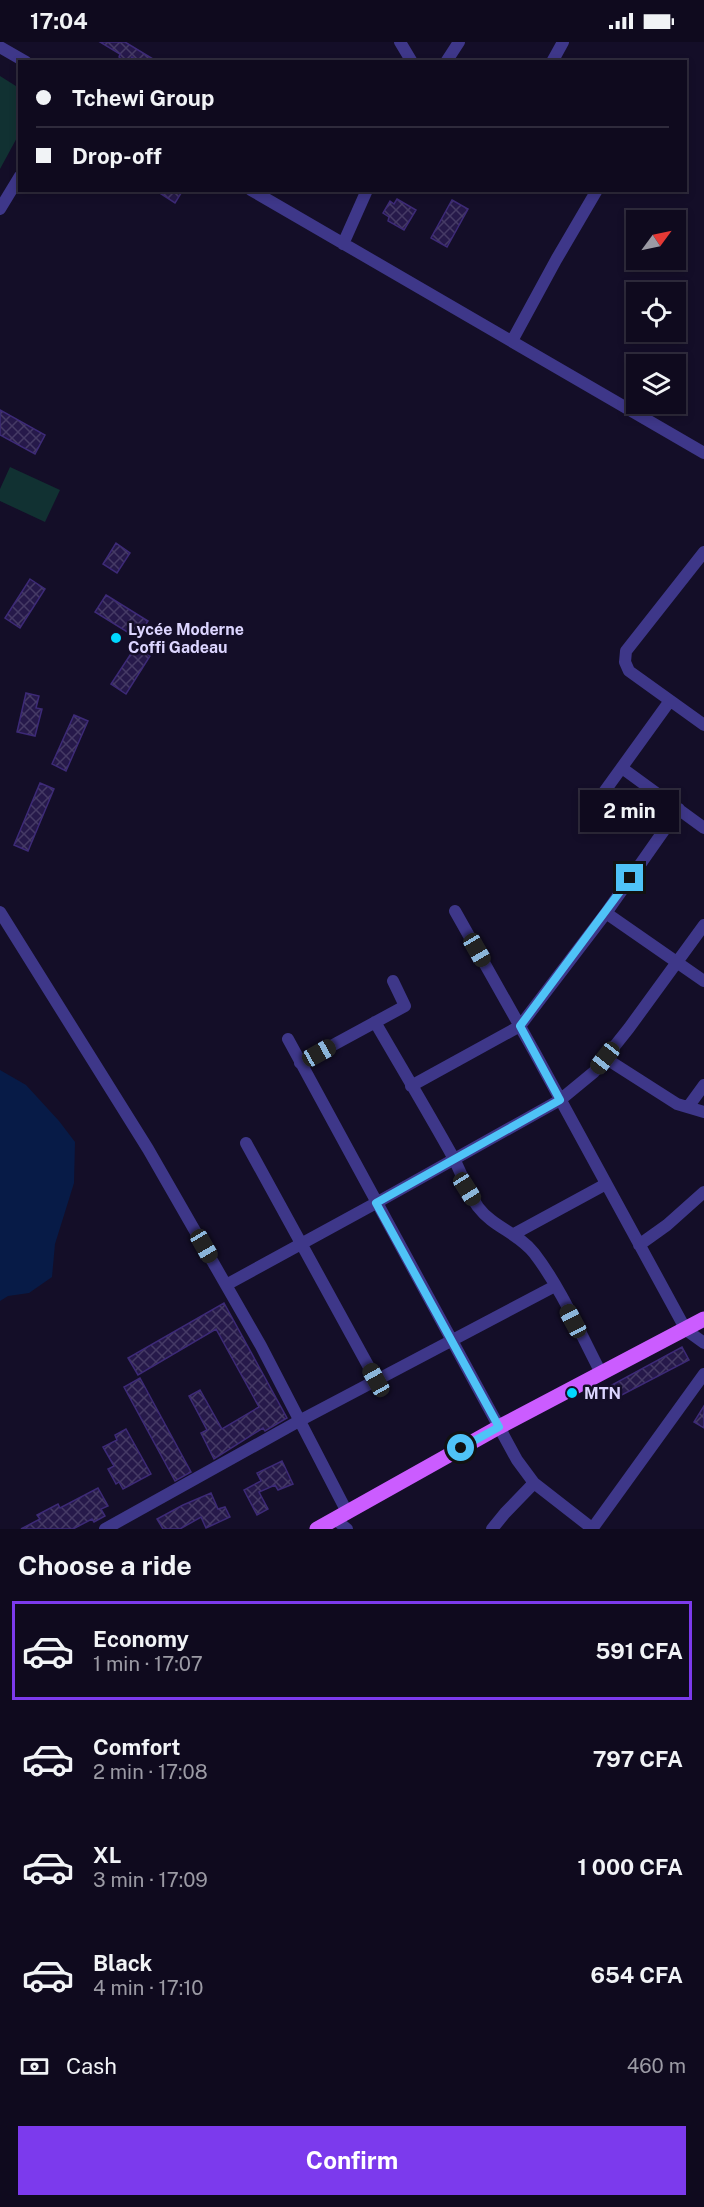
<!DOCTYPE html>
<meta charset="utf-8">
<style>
body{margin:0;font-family:"Public Sans",sans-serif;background:#181327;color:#f1f3f6;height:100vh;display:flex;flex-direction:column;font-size:22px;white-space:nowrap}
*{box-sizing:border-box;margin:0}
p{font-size:20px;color:#9b9aa4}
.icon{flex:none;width:33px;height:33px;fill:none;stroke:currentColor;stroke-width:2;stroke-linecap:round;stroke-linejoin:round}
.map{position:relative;height:1487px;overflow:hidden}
.drawer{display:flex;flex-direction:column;background:#0f0a1e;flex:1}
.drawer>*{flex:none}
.hud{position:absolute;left:18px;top:18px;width:669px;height:132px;border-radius:0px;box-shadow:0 3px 9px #0003,0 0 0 2px #2f2b3c;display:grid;align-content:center;height:132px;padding:0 18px;background:#0f0a1e}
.needle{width:39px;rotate:57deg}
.buttons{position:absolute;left:626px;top:168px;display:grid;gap:12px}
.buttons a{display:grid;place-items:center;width:60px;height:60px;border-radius:0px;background:#0f0a1e;box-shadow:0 3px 9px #0003,0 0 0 2px #2f2b3c;font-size:30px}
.end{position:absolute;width:27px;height:27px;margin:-14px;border:8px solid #4fc3f7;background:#111;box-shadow:0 0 0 3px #111}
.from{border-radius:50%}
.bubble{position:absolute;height:42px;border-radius:0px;background:#0f0a1e;box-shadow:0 3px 9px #0003,0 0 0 2px #2f2b3c;font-size:20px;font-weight:700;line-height:42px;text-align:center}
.car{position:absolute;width:18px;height:36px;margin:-18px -9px;border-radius:8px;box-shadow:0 0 4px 2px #0007;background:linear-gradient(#222 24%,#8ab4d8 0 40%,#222 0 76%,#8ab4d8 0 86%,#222 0)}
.hud b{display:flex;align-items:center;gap:21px;height:57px;font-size:22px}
.hud b+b{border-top:2px solid #2f2b3c}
.hud i{width:15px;height:15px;background:#f1f3f6}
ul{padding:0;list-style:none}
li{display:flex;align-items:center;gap:18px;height:99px;margin:0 12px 9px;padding:0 6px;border:3px solid transparent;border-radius:0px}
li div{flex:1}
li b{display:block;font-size:22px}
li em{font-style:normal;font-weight:700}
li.active{border-color:#7c3aed}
li>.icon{width:54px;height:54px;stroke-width:1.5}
h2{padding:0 18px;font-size:27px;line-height:72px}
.pay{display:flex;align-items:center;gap:15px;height:66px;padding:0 18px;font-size:22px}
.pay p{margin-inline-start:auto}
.action{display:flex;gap:12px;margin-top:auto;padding:12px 18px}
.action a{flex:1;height:69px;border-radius:0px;background:#7c3aed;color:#fff;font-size:24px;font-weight:700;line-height:69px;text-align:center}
.status{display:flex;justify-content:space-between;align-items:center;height:42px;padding:0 30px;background:#0f0a1e;direction:ltr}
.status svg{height:16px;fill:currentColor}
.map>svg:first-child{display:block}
</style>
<div class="status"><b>17:04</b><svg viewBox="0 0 49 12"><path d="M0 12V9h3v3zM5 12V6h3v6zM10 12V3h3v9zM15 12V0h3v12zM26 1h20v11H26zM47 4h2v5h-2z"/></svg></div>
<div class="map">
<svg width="704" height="1487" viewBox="0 0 704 1487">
<defs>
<pattern id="building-cross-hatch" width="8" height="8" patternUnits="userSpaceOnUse" patternTransform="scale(1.5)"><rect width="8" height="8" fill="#26194a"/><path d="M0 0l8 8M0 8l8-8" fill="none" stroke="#453a65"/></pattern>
</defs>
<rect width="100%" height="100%" fill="#140e28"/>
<path fill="#113132" d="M 0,34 L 19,46 L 19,92 L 0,127 Z
M 10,425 L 60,448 L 45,480 L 0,459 L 0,447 Z"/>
<path fill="#071b47" d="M 0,1028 L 26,1043 L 59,1079 L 75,1100 L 74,1141 L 55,1202 L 52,1235 L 29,1251 L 8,1254 L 0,1259 Z"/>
<path fill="url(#building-cross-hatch)" stroke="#3d2a77" stroke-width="1.5" d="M 100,0 L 125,0 L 158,20 L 139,20 L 132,15 L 129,20 L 126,20 L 119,15 L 120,12 Z
M 155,148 L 183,148 L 175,161 Z
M 397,157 L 416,168 L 404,188 L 388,179 L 389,175 L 383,171 L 390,159 L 394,162 Z
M 452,158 L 468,167 L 447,205 L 431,196 Z
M 0,368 L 45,393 L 35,412 L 0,393 Z
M 116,501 L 130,511 L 117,531 L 103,522 Z
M 30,537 L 45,547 L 20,586 L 5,576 Z
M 106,553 L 148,579 L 137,596 L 95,570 Z
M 136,604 L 150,614 L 126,652 L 111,642 Z
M 26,651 L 39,654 L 36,666 L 42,667 L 35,694 L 17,690 Z
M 74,673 L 88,679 L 66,729 L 52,722 Z
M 40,741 L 54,747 L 28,809 L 14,803 Z
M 224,1261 L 287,1376 L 265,1389 L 263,1386 L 214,1417 L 201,1391 L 207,1388 L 189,1354 L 200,1348 L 222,1387 L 259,1365 L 216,1287 L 138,1333 L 128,1316 Z
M 682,1305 L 689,1318 L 616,1356 L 610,1344 Z
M 140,1336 L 191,1430 L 175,1439 L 124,1345 Z
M 704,1364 L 704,1386 L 694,1380 Z
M 126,1387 L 151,1432 L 123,1447 L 119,1440 L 116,1442 L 108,1427 L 114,1424 L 103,1405 L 117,1398 L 115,1393 Z
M 282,1419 L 293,1442 L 278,1448 L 275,1443 L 259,1450 L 268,1467 L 257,1473 L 244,1448 L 261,1439 L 257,1431 Z
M 98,1446 L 108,1464 L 101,1467 L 105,1474 L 94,1480 L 92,1477 L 73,1487 L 21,1487 L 40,1477 L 37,1473 L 58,1462 L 60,1466 Z
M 211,1451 L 218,1467 L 225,1465 L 230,1475 L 206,1486 L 201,1475 L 180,1487 L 163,1487 L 157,1477 L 183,1463 Z"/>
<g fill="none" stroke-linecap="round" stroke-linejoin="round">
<path stroke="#3e3789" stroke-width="12" d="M 400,0 L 412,20
M 0,5 L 26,20
M 446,20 L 459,0
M 552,20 L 563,0
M 251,148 L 704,411
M 0,167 L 20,134
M 343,202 L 367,148
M 512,299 L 556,218 L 597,148
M 704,510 L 626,609 L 625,620 L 629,629 L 704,683
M 622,726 L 704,786
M 599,757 L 669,660
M 455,869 L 535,1011 L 686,1288 L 704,1301
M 0,870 L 148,1107 L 261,1304 L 347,1470
M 606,871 L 704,939
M 375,980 C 401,1025 428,1070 453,1115 C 462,1132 467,1149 478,1165 C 493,1185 518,1191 534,1211 C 561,1246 580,1291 601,1331
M 288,997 L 517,1418 L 534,1441 L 593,1487
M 605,1016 L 677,1062 L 704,1070
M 300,1021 L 405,964 L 393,939
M 411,1044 L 520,984 L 606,871 L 679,767
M 688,1065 L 704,1043
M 246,1101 L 376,1338
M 514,1192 L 606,1142
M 639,1203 L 667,1183 L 704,1150
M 226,1243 L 376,1161 L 560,1058 L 594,1030 L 629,986 L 704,883
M 335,1477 L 347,1487
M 105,1487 L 299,1379 L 555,1244
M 492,1487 L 505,1471 L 534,1441
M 592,1487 L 704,1332"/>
<path stroke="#cb5cff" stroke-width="15" d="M 317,1487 L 499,1385 L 704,1277"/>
</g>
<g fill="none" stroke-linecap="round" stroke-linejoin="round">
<path stroke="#4fc3f7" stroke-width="8" d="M 461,1406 L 499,1385 L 376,1161 L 560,1058 L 520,984 L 630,836"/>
</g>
<g fill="#01d8ff" stroke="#140e28" stroke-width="2">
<circle cx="116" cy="596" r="6"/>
<circle cx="572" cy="1351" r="6"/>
</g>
<g text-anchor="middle" stroke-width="5" stroke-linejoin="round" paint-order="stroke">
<g font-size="16" font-weight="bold" fill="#dcd5ff" stroke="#140e28" text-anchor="start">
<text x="128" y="593">Lycée Moderne<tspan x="128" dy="18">Coffi Gadeau</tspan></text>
<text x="584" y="1357">MTN</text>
</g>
</g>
</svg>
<div class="buttons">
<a><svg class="needle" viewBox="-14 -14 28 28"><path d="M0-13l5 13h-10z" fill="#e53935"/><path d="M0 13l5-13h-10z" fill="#9b9aa4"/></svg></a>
<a><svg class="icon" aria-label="locate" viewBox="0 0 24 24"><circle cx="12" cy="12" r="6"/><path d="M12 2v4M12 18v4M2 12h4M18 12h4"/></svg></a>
<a><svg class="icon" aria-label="layers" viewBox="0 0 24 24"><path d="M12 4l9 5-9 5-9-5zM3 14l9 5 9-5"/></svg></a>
</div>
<i class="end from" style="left:461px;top:1406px"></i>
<i class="end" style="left:630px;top:836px"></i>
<div class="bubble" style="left:580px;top:748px;width:99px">2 min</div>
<i class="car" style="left:477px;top:908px;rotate:150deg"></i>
<i class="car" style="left:319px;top:1011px;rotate:61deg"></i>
<i class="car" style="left:605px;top:1016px;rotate:218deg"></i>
<i class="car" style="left:467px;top:1147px;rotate:148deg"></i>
<i class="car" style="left:204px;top:1204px;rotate:150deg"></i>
<i class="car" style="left:573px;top:1279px;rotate:332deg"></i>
<i class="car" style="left:376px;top:1338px;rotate:331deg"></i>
<div class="hud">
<b><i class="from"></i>Tchewi Group</b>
<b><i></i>Drop-off</b>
</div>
</div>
<section class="drawer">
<h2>Choose a ride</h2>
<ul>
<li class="active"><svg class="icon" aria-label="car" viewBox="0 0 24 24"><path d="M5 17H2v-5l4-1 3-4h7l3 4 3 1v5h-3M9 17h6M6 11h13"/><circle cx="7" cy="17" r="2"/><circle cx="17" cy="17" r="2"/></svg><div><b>Economy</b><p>1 min · 17:07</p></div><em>591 CFA</em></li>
<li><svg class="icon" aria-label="car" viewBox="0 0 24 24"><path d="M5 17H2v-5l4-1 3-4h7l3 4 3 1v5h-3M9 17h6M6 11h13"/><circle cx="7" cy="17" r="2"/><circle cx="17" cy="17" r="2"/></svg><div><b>Comfort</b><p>2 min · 17:08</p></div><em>797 CFA</em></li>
<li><svg class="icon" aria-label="car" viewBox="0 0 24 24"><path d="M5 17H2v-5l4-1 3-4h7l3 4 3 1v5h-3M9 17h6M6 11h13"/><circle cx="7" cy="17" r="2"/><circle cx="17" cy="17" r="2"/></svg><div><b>XL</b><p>3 min · 17:09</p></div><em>1 000 CFA</em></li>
<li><svg class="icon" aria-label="car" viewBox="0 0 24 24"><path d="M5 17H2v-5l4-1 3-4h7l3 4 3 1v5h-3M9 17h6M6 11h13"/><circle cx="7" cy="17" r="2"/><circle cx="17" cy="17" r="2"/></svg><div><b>Black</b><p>4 min · 17:10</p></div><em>654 CFA</em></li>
</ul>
<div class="pay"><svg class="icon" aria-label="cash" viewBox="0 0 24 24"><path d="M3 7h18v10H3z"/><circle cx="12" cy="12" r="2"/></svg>Cash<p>460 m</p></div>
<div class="action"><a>Confirm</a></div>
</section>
